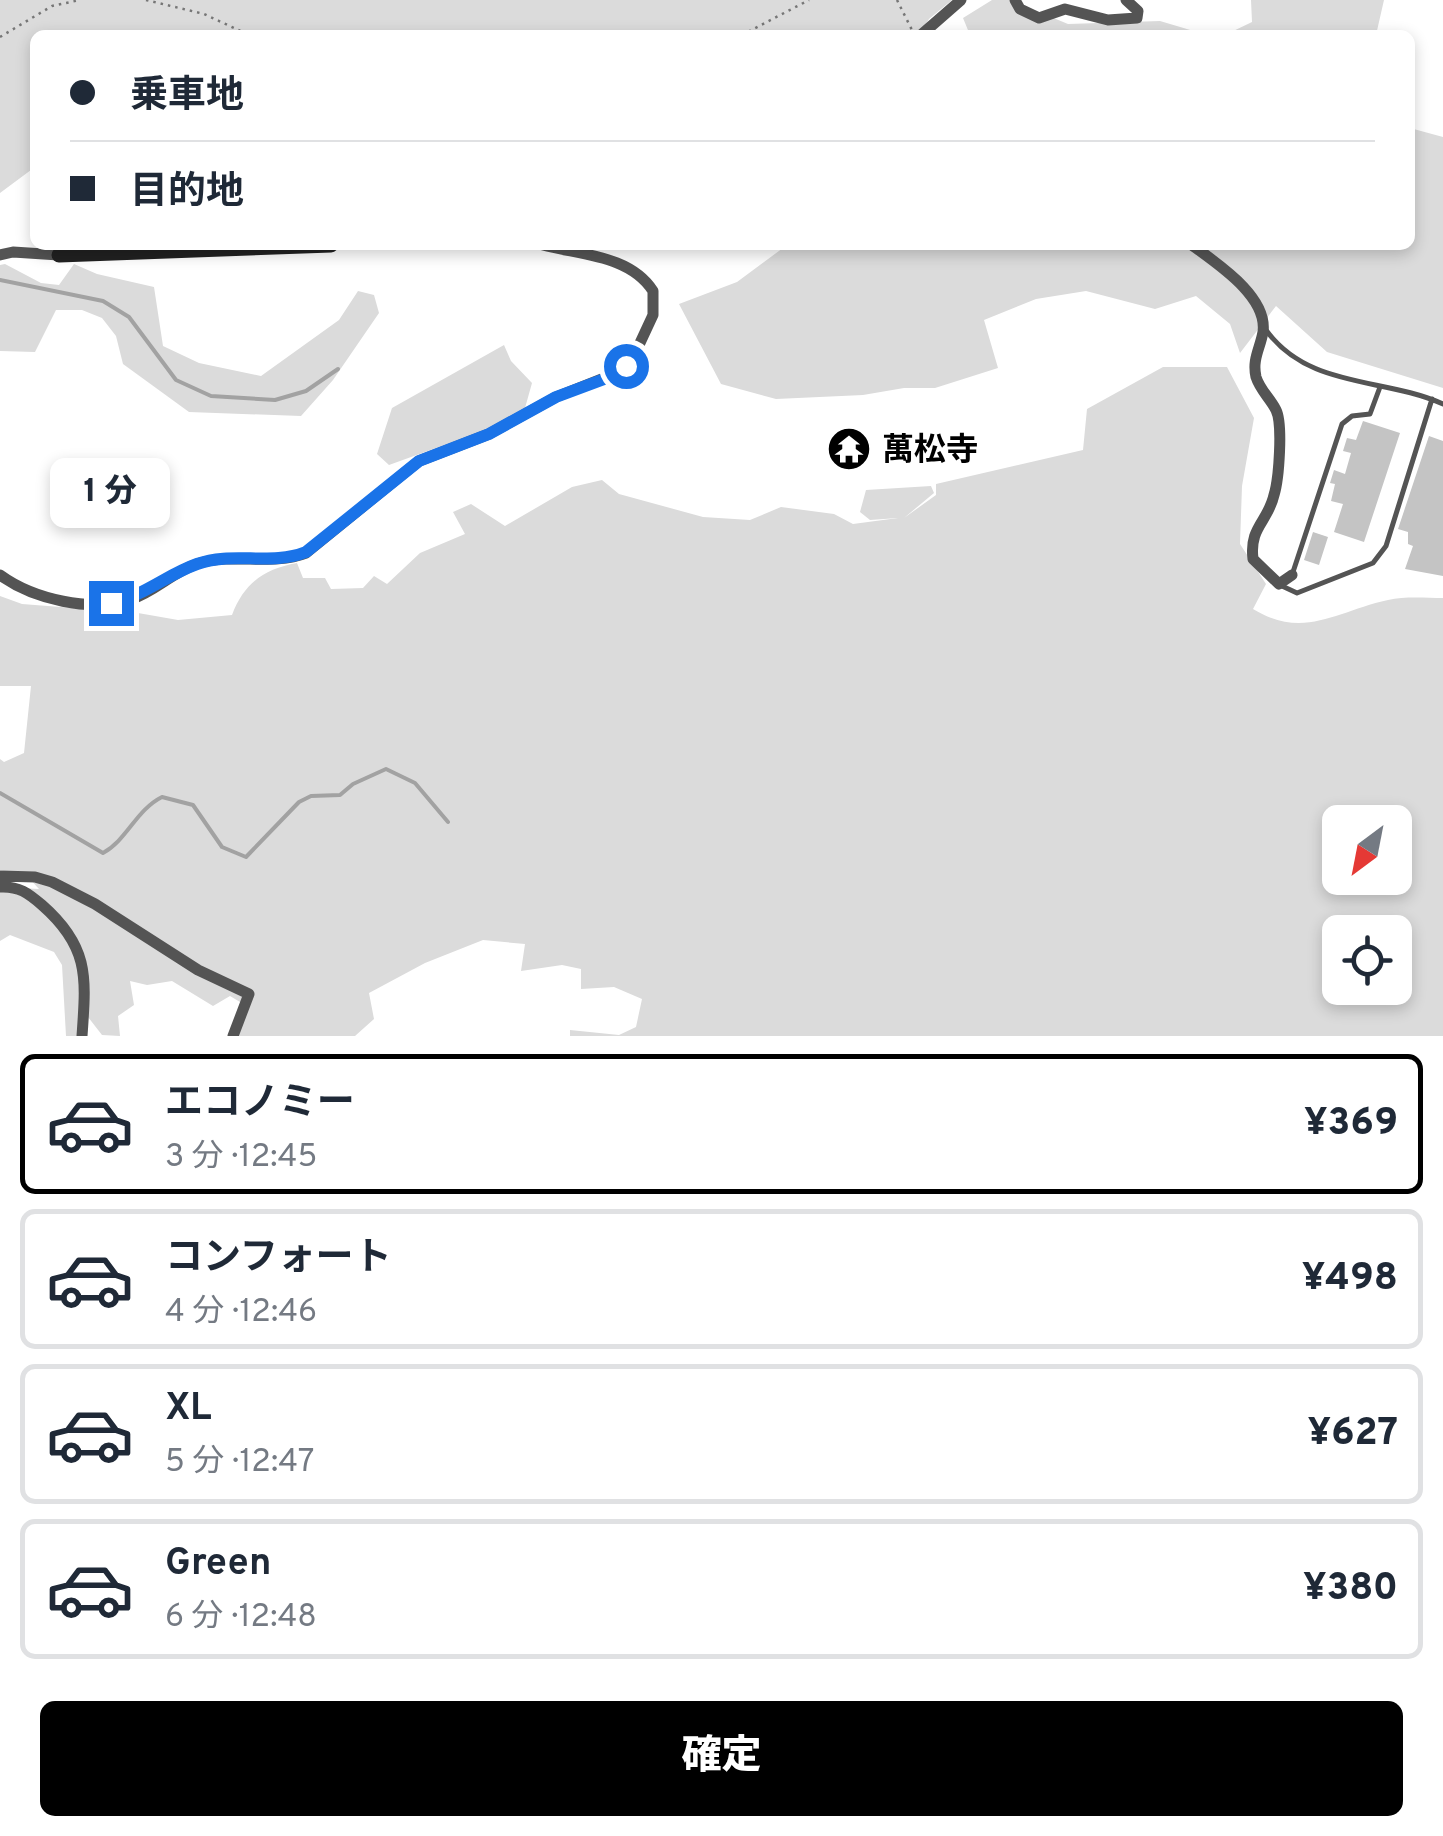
<!DOCTYPE html>
<html lang="ja">
<meta charset="utf-8">
<style>
body{margin:0;font-family:Overpass,"Noto Sans JP",sans-serif;background:#f6f6f7;color:#1f2937;height:100vh;display:flex;flex-direction:column;font-size:38px;white-space:nowrap}
*{box-sizing:border-box;margin:0}
p{font-size:32px;color:#747a83}
.icon{flex:none;width:55px;height:55px;fill:none;stroke:currentColor;stroke-width:2;stroke-linecap:round;stroke-linejoin:round}
.map{position:relative;height:1036px;overflow:hidden}
.panel{display:flex;flex-direction:column;background:#fff;flex:1}
.panel>*{flex:none}
.guide{position:absolute;left:30px;top:30px;width:1385px;height:220px;border-radius:15px;box-shadow:0 5px 15px #0003;display:grid;align-content:center;height:220px;padding:0 40px;background:#fff}
.needle{width:65px;rotate:212deg}
.buttons{position:absolute;left:1322px;top:805px;display:grid;gap:20px}
.buttons a{display:grid;place-items:center;width:90px;height:90px;border-radius:15px;background:#fff;box-shadow:0 5px 15px #0003;font-size:50px}
.end{position:absolute;width:45px;height:45px;margin:-22px;border:12px solid #1a73e8;background:#fff;box-shadow:0 0 0 5px #fff}
.from{border-radius:50%}
.bubble{position:absolute;height:70px;border-radius:15px;background:#fff;box-shadow:0 5px 15px #0003;font-size:32px;font-weight:800;line-height:70px;text-align:center}
.guide b{display:flex;align-items:center;gap:35px;height:95px;font-size:38px}
.guide b+b{border-top:2px solid #e0e1e3}
.guide i{width:25px;height:25px;background:#1f2937}
ul{padding:18px 0 0;list-style:none}
li{display:flex;align-items:center;gap:30px;height:140px;margin:0 20px 15px;padding:0 20px;border:5px solid #e0e1e3;border-radius:15px}
li div{flex:1}
li b{display:block;font-size:38px}
li em{font-style:normal;font-weight:800}
li.current{border-color:#000}
li>.icon{width:90px;height:90px;stroke-width:1.5}
.primary-button{display:flex;gap:20px;margin-top:auto;padding:20px 40px}
.primary-button a{flex:1;height:115px;border-radius:15px;background:#000;color:#fff;font-size:40px;font-weight:800;line-height:115px;text-align:center}
.map>svg:first-child{display:block}
</style>
<div class="map">
<svg width="1443" height="1036" viewBox="0 0 1443 1036">
<rect width="100%" height="100%" fill="#fff"/>
<path fill="#dbdbdb" fill-rule="evenodd" d="M 0,0 L 952,0 L 929,19 L 919,35 L 35,35 L 35,167 L 0,193 Z
M 992,0 L 1010,0 L 1068,24 L 1160,21 L 1207,35 L 970,35 L 963,18 Z
M 1251,0 L 1384,0 L 1376,35 L 1225,35 L 1252,22 Z
M 1410,128 L 1443,137 L 1443,388 L 1327,352 L 1276,306 L 1240,353 L 1230,324 L 1196,296 L 1155,309 L 1086,291 L 1036,299 L 984,320 L 998,368 L 935,388 L 904,388 L 863,395 L 776,399 L 721,384 L 679,304 L 737,282 L 787,245 L 1410,245 Z
M 5,264 L 41,283 L 59,285 L 74,264 L 97,274 L 154,287 L 163,346 L 199,363 L 261,376 L 339,320 L 358,291 L 374,295 L 379,313 L 333,380 L 301,416 L 189,412 L 123,364 L 116,336 L 102,318 L 82,310 L 56,310 L 35,352 L 0,351 L 0,265 Z
M 504,345 L 511,361 L 532,383 L 525,408 L 494,427 L 389,465 L 377,454 L 392,408 Z
M 1163,367 L 1227,367 L 1254,418 L 1242,486 L 1240,544 L 1266,584 L 1253,609 C 1304,640 1337,611 1388,600 C 1405,596 1426,598 1443,598 L 1443,1036 L 570,1036 L 570,1030 L 619,1035 L 636,1027 L 642,999 L 614,987 L 581,989 L 581,969 L 562,965 L 521,971 L 525,944 L 483,940 L 425,963 L 369,993 L 374,1019 L 355,1036 L 236,1036 L 245,1005 L 230,996 L 213,1006 L 172,981 L 147,985 L 130,981 L 134,1005 L 118,1016 L 120,1036 L 102,1035 L 81,1008 L 78,1036 L 66,1036 L 62,965 L 54,952 L 10,935 L 0,941 L 0,887 L 39,889 L 28,877 L 0,870 L 0,759 L 4,762 L 24,753 L 31,686 L 0,686 L 0,596 L 22,604 L 138,613 L 178,620 L 232,615 C 244,583 264,569 297,563 L 303,578 L 325,578 L 331,589 L 363,588 L 374,576 L 387,584 L 420,553 L 465,534 L 453,512 L 471,504 L 505,526 L 572,487 L 602,480 L 619,494 L 703,517 L 750,520 L 781,507 L 834,514 L 853,524 L 898,518 L 870,520 L 860,512 L 866,490 L 931,486 L 934,493 L 904,518 L 936,495 L 936,484 L 1083,450 L 1087,409 ZM 1340,822 L 1395,822 L 1395,878 L 1340,878 ZM 1340,932 L 1395,932 L 1395,988 L 1340,988 Z"/>
<g fill="none" stroke-linecap="round" stroke-linejoin="round">
<path stroke="#a2a2a2" stroke-width="4" d="M 0,280 L 103,301 L 129,317 L 176,380 L 211,396 L 275,400 L 306,391 L 338,369
M 0,793 L 103,853 C 127,840 136,810 162,797 L 193,805 L 222,847 L 246,857 L 299,802 L 311,796 L 340,795 L 353,784 L 386,769 L 415,783 L 448,822"/>
</g>
<path fill="#c4c4c4" d="M 1363,421 L 1400,433 L 1364,542 L 1334,532 L 1343,504 L 1331,501 L 1335,484 L 1330,483 L 1334,470 L 1345,474 L 1351,453 L 1343,451 L 1347,438 L 1356,440 Z
M 845,429 L 867,440 L 854,466 L 833,455 L 836,447 L 832,445 Z
M 1429,436 L 1443,441 L 1443,576 L 1405,569 L 1413,546 L 1408,544 L 1408,532 L 1398,529 Z
M 1313,532 L 1328,537 L 1319,565 L 1304,560 Z"/>
<g fill="none" stroke-linecap="round" stroke-linejoin="round">
<path stroke="#767676" stroke-width="2.5" stroke-dasharray="2.5 5" stroke-linecap="butt" d="M 146,0 L 204,14 L 249,35
M 897,0 L 912,30
M 742,35 L 809,0
M 842,35 L 881,35
M 0,37 L 52,6 L 80,0"/>
<path stroke="#545454" stroke-width="5" d="M 1266,330 C 1309,389 1383,377 1443,404
M 1293,572 L 1342,424 L 1352,416 L 1370,414 L 1380,387
M 1282,586 L 1297,593 L 1373,563 L 1386,546 L 1432,399"/>
<path stroke="#545454" stroke-width="11" d="M 1015,0 L 1020,9 L 1039,18 L 1065,9 L 1108,20 L 1137,18 L 1138,11 L 1126,0
M 921,35 L 961,0
M 1192,245 C 1216,263 1268,296 1263,332 C 1260,349 1252,359 1256,377 C 1260,390 1270,398 1276,410 C 1283,424 1279,479 1274,495 C 1268,522 1249,527 1253,559 L 1279,584 L 1292,575
M 0,255 L 13,252 L 59,255
M 0,575 C 33,599 91,613 132,599 C 156,591 175,570 200,563 C 235,553 272,566 306,553 L 419,461 L 489,434 L 556,397 L 619,372 L 633,358 L 653,315 L 653,291 C 630,255 580,255 543,245
M 0,876 L 35,877 L 52,882 L 95,904 L 198,970 L 249,994 L 233,1036
M 0,887 C 19,886 28,893 42,905 C 90,947 86,978 82,1036"/>
<path stroke="#212121" stroke-width="15" d="M 59,255 L 331,245"/>
</g>
<g fill="none" stroke-linecap="round" stroke-linejoin="round">
<path stroke="#1a73e8" stroke-width="12" d="M 111,603 C 144,596 166,575 197,564 C 232,551 271,566 306,552 L 419,461 L 489,434 L 556,397 L 607,378 L 626,366"/>
</g>
<defs>
<g id="temple-disc" transform="scale(2.25)"><circle r="9.5" fill="#000" stroke="#fff"/><path d="M0-6L5-2H3V0L6.5 2.5H4V6H1.5V3h-3V6H-4V2.5H-6.5L-3 0V-2H-5Z" fill="#fff"/></g>
</defs>
<g fill-rule="evenodd">
<use href="#temple-disc" x="849" y="449"/>
</g>
<g text-anchor="middle" stroke-width="9" stroke-linejoin="round" paint-order="stroke">
<g font-size="32" font-weight="bold" fill="#000" stroke="#fff" text-anchor="start">
<text x="882" y="460">萬松寺</text>
</g>
</g>
</svg>
<div class="buttons">
<a><svg class="needle" viewBox="-14 -14 28 28"><path d="M0-13l5 13h-10z" fill="#e53935"/><path d="M0 13l5-13h-10z" fill="#747a83"/></svg></a>
<a><svg class="icon" aria-label="locate" viewBox="0 0 24 24"><circle cx="12" cy="12" r="6"/><path d="M12 2v4M12 18v4M2 12h4M18 12h4"/></svg></a>
</div>
<i class="end from" style="left:626px;top:366px"></i>
<i class="end" style="left:111px;top:603px"></i>
<div class="bubble" style="left:50px;top:458px;width:120px">1 分</div>
<div class="guide">
<b><i class="from"></i>乗車地</b>
<b><i></i>目的地</b>
</div>
</div>
<section class="panel">
<ul>
<li class="current"><svg class="icon" aria-label="car" viewBox="0 0 24 24"><path d="M5 17H2v-5l4-1 3-4h7l3 4 3 1v5h-3M9 17h6M6 11h13"/><circle cx="7" cy="17" r="2"/><circle cx="17" cy="17" r="2"/></svg><div><b>エコノミー</b><p>3 分 · 12:45</p></div><em>¥369</em></li>
<li><svg class="icon" aria-label="car" viewBox="0 0 24 24"><path d="M5 17H2v-5l4-1 3-4h7l3 4 3 1v5h-3M9 17h6M6 11h13"/><circle cx="7" cy="17" r="2"/><circle cx="17" cy="17" r="2"/></svg><div><b>コンフォート</b><p>4 分 · 12:46</p></div><em>¥498</em></li>
<li><svg class="icon" aria-label="car" viewBox="0 0 24 24"><path d="M5 17H2v-5l4-1 3-4h7l3 4 3 1v5h-3M9 17h6M6 11h13"/><circle cx="7" cy="17" r="2"/><circle cx="17" cy="17" r="2"/></svg><div><b>XL</b><p>5 分 · 12:47</p></div><em>¥627</em></li>
<li><svg class="icon" aria-label="car" viewBox="0 0 24 24"><path d="M5 17H2v-5l4-1 3-4h7l3 4 3 1v5h-3M9 17h6M6 11h13"/><circle cx="7" cy="17" r="2"/><circle cx="17" cy="17" r="2"/></svg><div><b>Green</b><p>6 分 · 12:48</p></div><em>¥380</em></li>
</ul>
<div class="primary-button"><a>確定</a></div>
</section>
